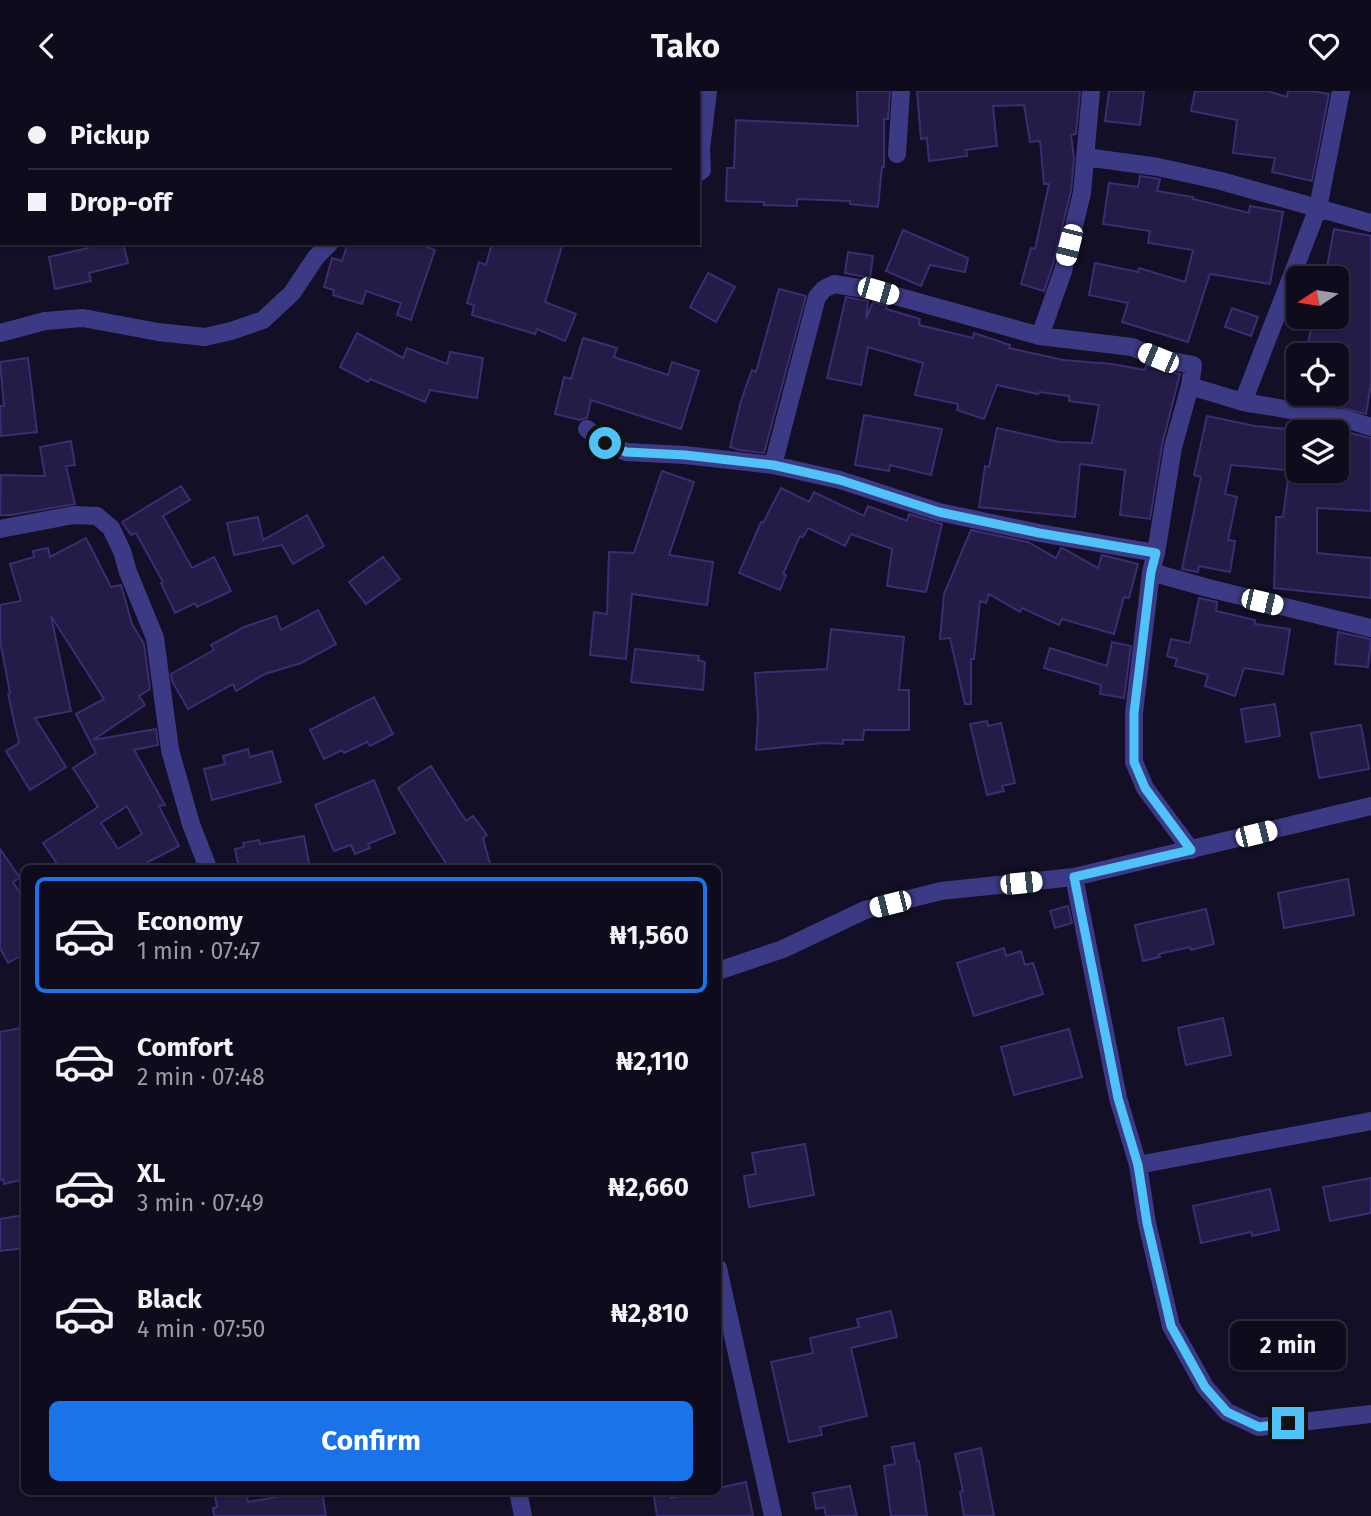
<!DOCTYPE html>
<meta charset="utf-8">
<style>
body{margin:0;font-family:"Fira Sans",sans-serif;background:#171425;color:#f1f3f6;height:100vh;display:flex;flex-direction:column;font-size:26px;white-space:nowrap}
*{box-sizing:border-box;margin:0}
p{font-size:23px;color:#9b9ba3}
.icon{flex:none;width:38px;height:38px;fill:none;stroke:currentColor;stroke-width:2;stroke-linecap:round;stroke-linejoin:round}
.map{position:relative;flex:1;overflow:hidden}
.details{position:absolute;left:21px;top:774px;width:700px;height:630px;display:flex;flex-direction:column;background:#0e0b1c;border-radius:10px;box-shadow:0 2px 5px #0004,0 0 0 2px #2e2b3b}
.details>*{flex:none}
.hud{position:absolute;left:0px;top:0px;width:700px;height:154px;box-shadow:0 2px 5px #0004,0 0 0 2px #2e2b3b;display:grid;align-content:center;height:154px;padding:0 28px;background:#0e0b1c}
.needle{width:46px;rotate:258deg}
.controls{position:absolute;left:1286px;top:175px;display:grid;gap:14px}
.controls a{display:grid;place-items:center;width:63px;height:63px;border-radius:10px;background:#0e0b1c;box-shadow:0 2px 5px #0004,0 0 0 2px #2e2b3b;font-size:35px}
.end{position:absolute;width:32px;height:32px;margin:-16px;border:9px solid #4fc3f7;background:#111;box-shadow:0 0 0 4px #111}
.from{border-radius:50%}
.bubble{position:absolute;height:49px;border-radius:10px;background:#0e0b1c;box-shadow:0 2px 5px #0004,0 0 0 2px #2e2b3b;font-size:23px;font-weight:700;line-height:49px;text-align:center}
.car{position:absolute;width:21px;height:42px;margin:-21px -10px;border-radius:9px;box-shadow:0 0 5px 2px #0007;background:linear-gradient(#fff 24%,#345 0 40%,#fff 0 76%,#345 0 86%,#fff 0)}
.hud b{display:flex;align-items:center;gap:24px;height:66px;font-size:26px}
.hud b+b{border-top:2px solid #2e2b3b}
.hud i{width:18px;height:18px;background:#f1f3f6}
ul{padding:12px 0 0;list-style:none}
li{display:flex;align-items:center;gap:21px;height:116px;margin:0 14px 10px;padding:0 14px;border:4px solid transparent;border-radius:10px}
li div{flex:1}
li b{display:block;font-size:26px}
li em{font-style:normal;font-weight:700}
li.current{border-color:#1a73e8}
li>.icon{width:63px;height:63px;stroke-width:1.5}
.action{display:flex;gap:14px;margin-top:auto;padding:14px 28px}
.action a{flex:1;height:80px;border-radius:10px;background:#1a73e8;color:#fff;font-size:28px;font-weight:700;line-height:80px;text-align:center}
header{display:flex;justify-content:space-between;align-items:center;height:91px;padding:0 28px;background:#0e0b1c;font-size:32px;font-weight:700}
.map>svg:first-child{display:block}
</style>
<header><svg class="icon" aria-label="back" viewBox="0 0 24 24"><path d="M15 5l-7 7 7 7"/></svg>Tako<svg class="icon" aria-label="heart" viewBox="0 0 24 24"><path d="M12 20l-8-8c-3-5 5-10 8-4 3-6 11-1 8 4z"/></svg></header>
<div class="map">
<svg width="1371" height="1425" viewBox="0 0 1371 1425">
<rect width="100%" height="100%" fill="#130f26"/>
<path fill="#241b47" stroke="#3b2d73" stroke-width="2" fill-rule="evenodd" d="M 857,0 L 890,0 L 888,28 L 884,28 L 884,76 L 882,76 L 878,116 L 850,113 L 850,110 L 797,108 L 797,115 L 764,114 L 764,111 L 726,110 L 727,77 L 734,77 L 736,29 L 858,35 Z
M 917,0 L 1080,0 L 1076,43 L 1071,44 L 1074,67 L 1071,100 L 1052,177 L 1044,200 L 1021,193 L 1031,157 L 1035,158 L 1049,93 L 1044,93 L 1040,50 L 1030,51 L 1024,14 L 993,15 L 997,55 L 966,59 L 967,65 L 929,70 L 927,47 L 921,48 Z
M 1109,0 L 1144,0 L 1140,34 L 1105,30 Z
M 1195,0 L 1267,0 L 1287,6 L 1288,0 L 1312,0 L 1329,3 L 1312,90 L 1272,81 L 1275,67 L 1233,62 L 1237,29 L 1191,20 Z
M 1140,85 L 1160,88 L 1157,100 L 1193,106 L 1193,108 L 1249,122 L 1250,115 L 1283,121 L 1270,193 L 1210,183 L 1188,251 L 1122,231 L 1128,212 L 1089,204 L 1095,172 L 1138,181 L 1139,177 L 1185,191 L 1193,159 L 1148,152 L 1150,140 L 1103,133 L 1109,92 L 1138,96 Z
M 1334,138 L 1371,145 L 1371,292 L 1366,323 L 1334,315 L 1342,264 L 1306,264 L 1313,226 L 1337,226 L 1337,187 L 1325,187 Z
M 903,139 L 968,167 L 965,181 L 930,174 L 921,195 L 886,180 Z
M 87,152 L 123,152 L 128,172 L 89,182 L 91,190 L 55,198 L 49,166 L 88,157 Z
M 348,152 L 417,152 L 435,159 L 411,229 L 397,224 L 401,212 L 366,200 L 362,213 L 333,204 L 334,199 L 324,196 L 332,167 L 342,170 Z
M 492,152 L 563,152 L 545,211 L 576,223 L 565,250 L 537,238 L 535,243 L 472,224 L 474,214 L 467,212 L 479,171 L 486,174 Z
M 848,161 L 873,165 L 870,187 L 845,182 Z
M 708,182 L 735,196 L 716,231 L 690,216 Z
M 779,198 L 806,205 L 764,362 L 739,359 L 730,356 L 741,310 L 752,279 L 756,281 Z
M 846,206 L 868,210 L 866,228 L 873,211 L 887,215 L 886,218 L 920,228 L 919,234 L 973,247 L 974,242 L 1010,254 L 1009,257 L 1063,269 L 1112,273 L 1145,279 L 1146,274 L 1180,283 L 1162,354 L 1150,428 L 1120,424 L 1125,379 L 1080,373 L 1075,426 L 979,416 L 985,375 L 989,376 L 997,337 L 1059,351 L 1092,352 L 1099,314 L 1069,310 L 1069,305 L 1039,301 L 1038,303 L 997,294 L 984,328 L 957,319 L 958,313 L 915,304 L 923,272 L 868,256 L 861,294 L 827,287 Z
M 1232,217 L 1258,226 L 1251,245 L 1225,236 Z
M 357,242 L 403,267 L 407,257 L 447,273 L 450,261 L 483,267 L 477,307 L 430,299 L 425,311 L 370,288 L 368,291 L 340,276 Z
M 583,247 L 617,257 L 614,266 L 668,284 L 672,271 L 699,280 L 681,338 L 591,309 L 587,327 L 580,329 L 555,323 L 564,286 L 571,288 Z
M 28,267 L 37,341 L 1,345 L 0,315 L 4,315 L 0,271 Z
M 864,324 L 942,338 L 931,384 L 890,374 L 889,380 L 855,374 Z
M 1207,325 L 1255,335 L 1298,339 L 1298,380 L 1337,380 L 1337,341 L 1329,341 L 1330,337 L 1371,347 L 1371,420 L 1317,417 L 1317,462 L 1371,467 L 1371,507 L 1274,497 L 1276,426 L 1283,426 L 1289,380 L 1296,380 L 1231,374 L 1225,403 L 1237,406 L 1228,449 L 1235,450 L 1230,481 L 1199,475 L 1198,481 L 1182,478 L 1201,386 L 1194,384 Z
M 71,350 L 75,374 L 66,375 L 75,413 L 11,424 L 0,424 L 1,384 L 45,385 L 40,356 Z
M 662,380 L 694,391 L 669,464 L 713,471 L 707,514 L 632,503 L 626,568 L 590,564 L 594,521 L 607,523 L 609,461 L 634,462 Z
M 181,395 L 190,409 L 163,425 L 192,477 L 214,466 L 231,500 L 197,516 L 195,512 L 175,522 L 161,492 L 163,491 L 136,442 L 131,444 L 122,431 Z
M 781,397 L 809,411 L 814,401 L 864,425 L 868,415 L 907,430 L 909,423 L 942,433 L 926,501 L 887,495 L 892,458 L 851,443 L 845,455 L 808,437 L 803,446 L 800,445 L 783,483 L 786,484 L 780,499 L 739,482 L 761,431 L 763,432 Z
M 307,424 L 324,455 L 293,473 L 282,454 L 234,464 L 227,432 L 258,426 L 263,449 Z
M 971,439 L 1028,451 L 1056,467 L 1061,457 L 1064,458 L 1098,477 L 1102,464 L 1138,473 L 1129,507 L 1124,506 L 1114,543 L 1062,528 L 1059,534 L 1022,517 L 1020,521 L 989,503 L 986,512 L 980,510 L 974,568 L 971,568 L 971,613 L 965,613 L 950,547 L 940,548 L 944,503 Z
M 86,447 L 111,496 L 121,494 L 132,533 L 144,553 L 150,598 L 139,605 L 145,614 L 93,649 L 156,638 L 158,654 L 134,659 L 165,714 L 159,715 L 179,755 L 148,771 L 151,777 L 60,777 L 43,752 L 98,716 L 73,677 L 96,662 L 76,623 L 104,608 L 51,525 L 71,620 L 35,627 L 66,676 L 30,699 L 6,660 L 19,652 L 8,603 L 10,602 L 0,549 L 0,514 L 21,510 L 10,473 L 34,466 L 33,460 L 48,457 L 50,466 ZM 127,715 L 142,743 L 118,758 L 101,732 Z
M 383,466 L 400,488 L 366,513 L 349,491 Z
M 1199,507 L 1217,511 L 1216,520 L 1255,529 L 1255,533 L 1290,538 L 1283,583 L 1244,577 L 1235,605 L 1205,595 L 1208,584 L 1175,575 L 1177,568 L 1167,565 L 1171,548 L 1190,552 Z
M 318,519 L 336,553 L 301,572 L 265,583 L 236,600 L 233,593 L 188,618 L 172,590 L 171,583 L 214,559 L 211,554 L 244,536 L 276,525 L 281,539 Z
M 831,538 L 904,546 L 899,599 L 909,599 L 909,639 L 864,639 L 863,649 L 843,649 L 843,653 L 823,652 L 756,659 L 758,626 L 755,582 L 827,578 Z
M 1338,541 L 1371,548 L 1368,576 L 1335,573 Z
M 1112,551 L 1131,555 L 1124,607 L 1100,603 L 1101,594 L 1044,577 L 1050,557 L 1107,575 Z
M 635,558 L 699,565 L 698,569 L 705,571 L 703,599 L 631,591 Z
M 374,606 L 393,643 L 370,655 L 367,651 L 344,662 L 342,659 L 324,668 L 310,639 Z
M 1275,613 L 1280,645 L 1246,651 L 1241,618 Z
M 987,630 L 988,635 L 1001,632 L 1015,692 L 1002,695 L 1004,700 L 987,704 L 970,633 Z
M 1361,634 L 1369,678 L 1319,687 L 1311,642 Z
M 248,658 L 250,666 L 272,660 L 281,691 L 212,709 L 204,678 L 225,673 L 223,665 Z
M 431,675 L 466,730 L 473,725 L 487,744 L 483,747 L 491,777 L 449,777 L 398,697 Z
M 374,689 L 395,742 L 368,753 L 370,757 L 355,763 L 351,754 L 334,760 L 315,714 Z
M 304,745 L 310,777 L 239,777 L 235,758 L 244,756 L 243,752 L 259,749 L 260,753 Z
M 0,758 L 20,787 L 13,791 L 24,808 L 24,863 L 8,872 L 0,857 Z
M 1348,788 L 1354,824 L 1284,837 L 1278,802 Z
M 1068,815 L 1072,832 L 1055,837 L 1050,820 Z
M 1206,818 L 1214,853 L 1191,859 L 1190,856 L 1159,863 L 1160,866 L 1143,870 L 1135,834 Z
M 1004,857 L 1006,865 L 1021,860 L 1025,874 L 1033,872 L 1043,903 L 974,925 L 957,872 Z
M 1223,927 L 1231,964 L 1186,974 L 1178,937 Z
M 21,937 L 24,955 L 24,1088 L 4,1093 L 3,1088 L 0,1089 L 0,941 Z
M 1069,938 L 1082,986 L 1014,1004 L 1001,956 Z
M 805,1053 L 814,1104 L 749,1116 L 744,1085 L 756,1083 L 752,1062 Z
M 1371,1087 L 1371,1122 L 1330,1130 L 1323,1096 Z
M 1270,1098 L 1279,1139 L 1252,1145 L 1251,1141 L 1201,1152 L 1193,1115 Z
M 24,1124 L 24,1157 L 0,1160 L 0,1128 Z
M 891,1220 L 897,1246 L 851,1257 L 867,1325 L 820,1336 L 822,1344 L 789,1351 L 771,1271 L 813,1262 L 810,1247 L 859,1236 L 857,1228 Z
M 914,1352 L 917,1370 L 919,1370 L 927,1425 L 891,1425 L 884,1375 L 895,1373 L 892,1356 Z
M 981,1357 L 994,1425 L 964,1425 L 960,1401 L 963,1400 L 955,1363 Z
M 746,1391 L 753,1425 L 657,1425 L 653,1400 L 670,1400 L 671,1407 L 705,1400 L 718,1400 L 718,1397 Z
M 850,1395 L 857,1425 L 826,1425 L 824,1416 L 816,1418 L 813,1402 Z
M 214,1400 L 246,1400 L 248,1411 L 308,1400 L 322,1400 L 326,1425 L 214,1425 L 213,1417 L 217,1416 Z"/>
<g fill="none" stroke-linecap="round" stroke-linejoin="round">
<path stroke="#3d3a85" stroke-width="18" d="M 440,2 L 441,0
M 897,63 L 901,0
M 1085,66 L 1158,76 L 1221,90 L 1371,132
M 698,82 L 702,79 L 701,58 L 708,0
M 0,242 L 45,230 L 83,227 L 158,241 L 205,246 L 231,240 L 263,229 L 292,202 L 316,166 L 330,152
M 1040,245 L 1063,180 L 1082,102 L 1091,0
M 1243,311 L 1318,117 L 1341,0
M 587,338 L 605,352 L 626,361 L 685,364 L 773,374 L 840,389 L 939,421 L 1039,442 L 1156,462
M 773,374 L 817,206 L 824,198 L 834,193 L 878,200 L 1040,245 L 1132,256 L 1158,267 L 1193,274 L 1190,295
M 0,438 L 74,424 L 97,425 L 111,437 L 122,460 L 128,481 L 155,547 L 170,659 L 191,733 L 208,777
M 1151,481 L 1208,497 L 1371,537
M 1191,759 L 1145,697 L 1134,671 L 1134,622 L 1151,481 L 1156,462 L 1173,356 L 1190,295 L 1243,311 L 1345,328 L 1371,336
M 1074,786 L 1118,1007 L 1138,1074 L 1147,1132 L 1171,1235 L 1205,1296 L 1227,1321 L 1259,1336 L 1371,1323
M 718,880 L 783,858 L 865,819 L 941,800 L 1074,786 L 1371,715
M 1138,1074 L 1371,1030
M 718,1177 L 773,1425
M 518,1400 L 523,1425"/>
</g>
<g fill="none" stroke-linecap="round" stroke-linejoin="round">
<path stroke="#4fc3f7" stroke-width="9" d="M 605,352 L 626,361 L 685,364 L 773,374 L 840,389 L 939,421 L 1039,442 L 1156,462 L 1151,481 L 1134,622 L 1134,671 L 1145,697 L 1191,759 L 1074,786 L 1118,1007 L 1138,1074 L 1147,1132 L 1171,1235 L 1205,1296 L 1227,1321 L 1259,1336 L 1288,1332"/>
</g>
</svg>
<div class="controls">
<a><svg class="needle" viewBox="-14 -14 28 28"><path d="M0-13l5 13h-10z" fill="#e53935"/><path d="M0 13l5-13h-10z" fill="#9b9ba3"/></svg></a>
<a><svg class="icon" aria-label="locate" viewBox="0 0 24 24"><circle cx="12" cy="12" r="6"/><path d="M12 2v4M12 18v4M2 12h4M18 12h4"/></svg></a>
<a><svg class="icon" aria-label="layers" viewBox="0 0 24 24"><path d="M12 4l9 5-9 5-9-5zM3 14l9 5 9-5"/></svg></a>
</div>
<i class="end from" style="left:605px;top:352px"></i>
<i class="end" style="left:1288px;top:1332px"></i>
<div class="bubble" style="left:1230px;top:1230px;width:116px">2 min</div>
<i class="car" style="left:1069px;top:154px;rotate:194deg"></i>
<i class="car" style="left:878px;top:200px;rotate:106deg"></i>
<i class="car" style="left:1158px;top:267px;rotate:293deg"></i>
<i class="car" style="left:1262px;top:511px;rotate:103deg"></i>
<i class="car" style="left:1256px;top:743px;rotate:76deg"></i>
<i class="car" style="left:1021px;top:792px;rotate:84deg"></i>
<i class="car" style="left:890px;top:813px;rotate:256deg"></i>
<div class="hud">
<b><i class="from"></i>Pickup</b>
<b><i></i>Drop-off</b>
</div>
<section class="details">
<ul>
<li class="current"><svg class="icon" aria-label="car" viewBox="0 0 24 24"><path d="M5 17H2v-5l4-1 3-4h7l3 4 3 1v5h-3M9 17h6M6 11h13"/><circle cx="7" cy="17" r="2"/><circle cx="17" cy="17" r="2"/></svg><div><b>Economy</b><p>1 min · 07:47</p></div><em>₦1,560</em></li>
<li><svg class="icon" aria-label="car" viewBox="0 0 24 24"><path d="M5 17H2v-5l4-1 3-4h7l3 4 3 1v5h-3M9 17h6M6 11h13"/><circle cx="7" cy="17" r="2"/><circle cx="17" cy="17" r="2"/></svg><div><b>Comfort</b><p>2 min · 07:48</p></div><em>₦2,110</em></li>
<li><svg class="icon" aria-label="car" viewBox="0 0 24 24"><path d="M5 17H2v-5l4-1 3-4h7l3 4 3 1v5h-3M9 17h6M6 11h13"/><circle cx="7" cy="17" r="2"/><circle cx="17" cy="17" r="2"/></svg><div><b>XL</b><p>3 min · 07:49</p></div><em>₦2,660</em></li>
<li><svg class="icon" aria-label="car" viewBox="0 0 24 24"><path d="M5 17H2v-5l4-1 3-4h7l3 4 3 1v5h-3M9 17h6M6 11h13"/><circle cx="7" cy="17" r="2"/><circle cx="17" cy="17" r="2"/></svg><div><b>Black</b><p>4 min · 07:50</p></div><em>₦2,810</em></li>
</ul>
<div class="action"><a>Confirm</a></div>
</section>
</div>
